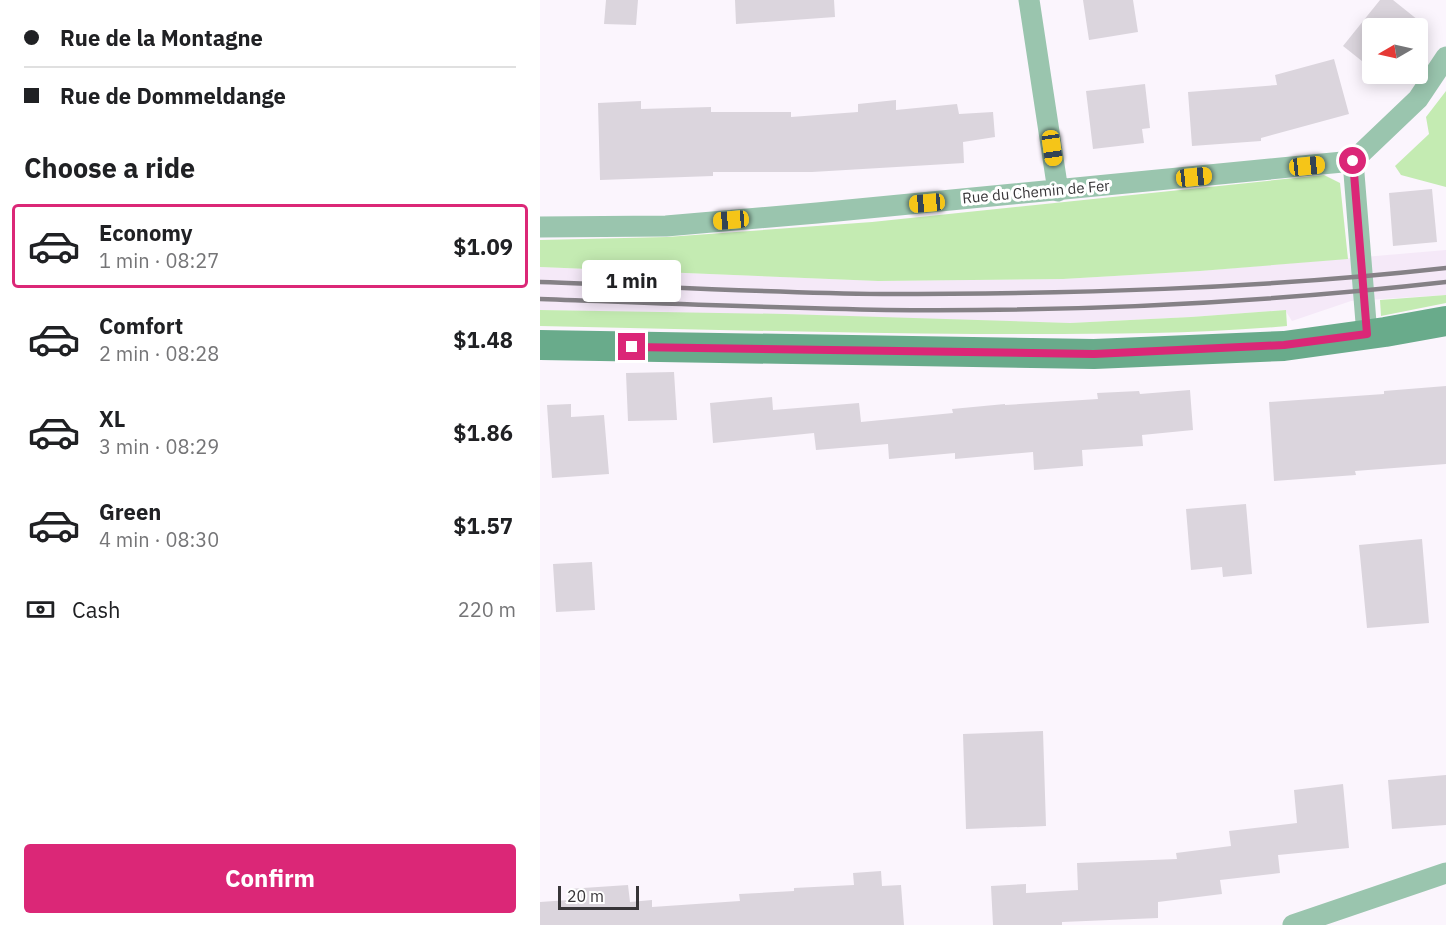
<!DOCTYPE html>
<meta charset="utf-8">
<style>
body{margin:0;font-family:"IBM Plex Sans",sans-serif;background:#f2f2f2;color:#202124;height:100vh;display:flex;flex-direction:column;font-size:22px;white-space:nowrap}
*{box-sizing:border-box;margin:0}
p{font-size:20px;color:#757577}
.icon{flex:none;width:33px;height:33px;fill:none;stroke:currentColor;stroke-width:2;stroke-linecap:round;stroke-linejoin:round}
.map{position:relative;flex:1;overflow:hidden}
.side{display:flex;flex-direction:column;background:#fff;width:540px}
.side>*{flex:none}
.top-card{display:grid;align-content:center;height:132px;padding:0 24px;background:#fff}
.needle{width:39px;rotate:261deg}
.buttons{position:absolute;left:822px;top:18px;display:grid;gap:12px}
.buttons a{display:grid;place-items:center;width:66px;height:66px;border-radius:6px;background:#fff;box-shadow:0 3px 15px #0003;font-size:30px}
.scale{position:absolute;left:18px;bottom:15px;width:81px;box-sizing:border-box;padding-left:6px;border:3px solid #373538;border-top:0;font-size:16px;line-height:21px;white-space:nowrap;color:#373538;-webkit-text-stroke:4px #fff;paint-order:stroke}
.end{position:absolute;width:27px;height:27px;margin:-14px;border:8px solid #db2777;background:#fff;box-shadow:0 0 0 3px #fff}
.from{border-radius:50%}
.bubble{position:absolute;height:42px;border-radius:6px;background:#fff;box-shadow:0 3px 15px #0003;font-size:20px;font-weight:700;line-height:42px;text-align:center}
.car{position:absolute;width:18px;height:36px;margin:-18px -9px;border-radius:8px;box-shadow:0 0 4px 2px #0007;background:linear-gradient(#f5c518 24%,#345 0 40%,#f5c518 0 76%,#345 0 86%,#f5c518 0)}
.top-card b{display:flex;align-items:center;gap:21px;height:57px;font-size:22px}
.top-card b+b{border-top:2px solid #e0e0e0}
.top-card i{width:15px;height:15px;background:#202124}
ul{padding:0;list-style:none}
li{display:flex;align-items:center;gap:18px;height:84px;margin:0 12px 9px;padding:0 12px;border:3px solid transparent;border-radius:6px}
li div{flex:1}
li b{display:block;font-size:22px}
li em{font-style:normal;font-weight:700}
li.selected{border-color:#db2777}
li>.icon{width:54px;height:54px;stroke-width:1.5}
h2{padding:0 24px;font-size:27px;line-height:72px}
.pay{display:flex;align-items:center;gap:15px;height:66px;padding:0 24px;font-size:22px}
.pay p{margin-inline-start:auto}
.primary-button{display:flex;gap:12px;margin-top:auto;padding:12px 24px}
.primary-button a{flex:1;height:69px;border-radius:6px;background:#db2777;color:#fff;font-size:24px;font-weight:700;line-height:69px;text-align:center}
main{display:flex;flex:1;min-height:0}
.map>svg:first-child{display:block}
</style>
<main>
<section class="side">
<div class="top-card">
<b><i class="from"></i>Rue de la Montagne</b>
<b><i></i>Rue de Dommeldange</b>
</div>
<h2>Choose a ride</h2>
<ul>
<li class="selected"><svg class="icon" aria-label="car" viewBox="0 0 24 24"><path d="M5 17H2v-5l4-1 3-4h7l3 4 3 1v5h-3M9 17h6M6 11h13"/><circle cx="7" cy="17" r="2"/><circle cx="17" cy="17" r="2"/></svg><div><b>Economy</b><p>1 min · 08:27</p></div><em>$1.09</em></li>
<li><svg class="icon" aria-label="car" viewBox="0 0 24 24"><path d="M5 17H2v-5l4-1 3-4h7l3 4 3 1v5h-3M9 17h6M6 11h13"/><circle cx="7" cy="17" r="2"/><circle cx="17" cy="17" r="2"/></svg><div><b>Comfort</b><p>2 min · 08:28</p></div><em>$1.48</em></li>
<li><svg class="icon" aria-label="car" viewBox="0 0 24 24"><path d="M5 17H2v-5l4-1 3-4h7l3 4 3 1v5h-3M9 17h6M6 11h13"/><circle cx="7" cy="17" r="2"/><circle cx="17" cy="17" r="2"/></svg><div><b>XL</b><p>3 min · 08:29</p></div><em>$1.86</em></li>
<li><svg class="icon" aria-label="car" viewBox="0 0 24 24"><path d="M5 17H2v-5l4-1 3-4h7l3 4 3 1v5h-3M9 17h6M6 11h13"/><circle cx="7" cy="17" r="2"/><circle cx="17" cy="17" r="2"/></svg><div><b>Green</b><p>4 min · 08:30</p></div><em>$1.57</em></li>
</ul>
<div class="pay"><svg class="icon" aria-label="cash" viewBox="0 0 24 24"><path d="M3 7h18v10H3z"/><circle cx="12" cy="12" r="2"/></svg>Cash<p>220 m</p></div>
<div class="primary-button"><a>Confirm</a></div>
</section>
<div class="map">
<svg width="906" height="925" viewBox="0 0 906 925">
<rect width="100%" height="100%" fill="#fbf5fd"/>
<path fill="#f5e9f8" d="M 906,250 L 906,295 L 811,301 L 752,321 L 745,310 L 651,317 L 530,323 L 0,310 L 0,267 L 338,281 L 523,279 L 660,271 Z"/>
<path fill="#c4ebb2" d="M 906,91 L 906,187 L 861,175 L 855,166 L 889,134 L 886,117 Z
M 784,175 L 800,183 L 808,259 L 660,271 L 523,279 L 338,281 L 0,267 L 0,240 L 127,237 L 332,222 Z
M 906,295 L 906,303 L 841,316 L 840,300 Z
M 0,310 L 245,314 L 530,323 L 651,317 L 746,310 L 747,326 C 643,335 539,334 435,334 C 290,333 145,329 0,326 Z"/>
<path fill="#dbd5dd" d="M 66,0 L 98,0 L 96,25 L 64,24 Z
M 195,0 L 294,0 L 295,17 L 196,24 Z
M 543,0 L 593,0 L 598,32 L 549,40 Z
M 840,0 L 853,0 L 888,28 L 832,28 L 832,69 L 803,46 Z
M 794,59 L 809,114 L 721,138 L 721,141 L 652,146 L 648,92 L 737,85 L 735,75 Z
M 605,84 L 610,128 L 602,129 L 604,143 L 553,149 L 546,91 Z
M 356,100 L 356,110 L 417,104 L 419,114 L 453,112 L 455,137 L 423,142 L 424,163 L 272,172 L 173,172 L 173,176 L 60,180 L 58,103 L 101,101 L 101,109 L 171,107 L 171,112 L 251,112 L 251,117 L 318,112 L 318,104 Z
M 892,189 L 897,242 L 853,246 L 849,193 Z
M 134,372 L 137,420 L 88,421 L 86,373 Z
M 906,386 L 906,464 L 815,471 L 816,475 L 734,481 L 729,402 L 844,394 L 844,391 Z
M 650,390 L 653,430 L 602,435 L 603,446 L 542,450 L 543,466 L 494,470 L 493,452 L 415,459 L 415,453 L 349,459 L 348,444 L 276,450 L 274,433 L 173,443 L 170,403 L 232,397 L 233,410 L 319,403 L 321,422 L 413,413 L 412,409 L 465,404 L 465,405 L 558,399 L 557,393 L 599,391 L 600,394 Z
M 31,404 L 31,417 L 64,415 L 69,474 L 12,478 L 7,405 Z
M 706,504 L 712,574 L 683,577 L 682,567 L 651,570 L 646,509 Z
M 882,539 L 889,623 L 827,628 L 819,545 Z
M 52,562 L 55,610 L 16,612 L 13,564 Z
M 503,731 L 506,826 L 426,829 L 423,734 Z
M 906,775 L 906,825 L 852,829 L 848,780 Z
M 803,784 L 809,848 L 738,855 L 740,873 L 680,880 L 682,894 L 618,902 L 618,918 L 522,922 L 522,925 L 453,925 L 451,886 L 486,884 L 486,893 L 538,890 L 537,863 L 637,859 L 636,853 L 691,846 L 689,831 L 757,823 L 754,790 Z
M 341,871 L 342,886 L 361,885 L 364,925 L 0,925 L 0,902 L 29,900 L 28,889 L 88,885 L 90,902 L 112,900 L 112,907 L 200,901 L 199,894 L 254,891 L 254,888 L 314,885 L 313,873 Z"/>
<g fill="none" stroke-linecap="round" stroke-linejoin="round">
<path stroke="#9ac5ae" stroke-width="21" d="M 489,0 L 518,191
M 813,161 L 827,335
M 813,161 L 878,99 L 906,57
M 0,227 L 126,226 L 277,213 L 813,161
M 753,925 L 906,873"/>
<path stroke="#69ab8b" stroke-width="30" d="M 0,345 L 554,354 L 744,346 L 845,332 L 906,321"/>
<path stroke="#858186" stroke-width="4.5" d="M 0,282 C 114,286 228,293 342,294 C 530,294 719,289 906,268
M 0,299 C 115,303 231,308 346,310 C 533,312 720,303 906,282"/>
</g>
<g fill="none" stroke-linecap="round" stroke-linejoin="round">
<path stroke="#db2777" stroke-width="8" d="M 92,347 L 554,354 L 744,345 L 827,334 L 813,161"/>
</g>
<g text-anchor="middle" stroke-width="6" stroke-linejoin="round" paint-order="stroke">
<g font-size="15" fill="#373538" stroke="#fff">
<text transform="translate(496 192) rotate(-5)" y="5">Rue du Chemin de Fer</text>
</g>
</g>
</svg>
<div class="buttons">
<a><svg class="needle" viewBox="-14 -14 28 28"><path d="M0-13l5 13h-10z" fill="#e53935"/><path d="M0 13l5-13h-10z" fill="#757577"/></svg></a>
</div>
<div class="scale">20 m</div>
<i class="end from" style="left:813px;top:161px"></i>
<i class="end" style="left:92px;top:347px"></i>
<div class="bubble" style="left:42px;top:260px;width:99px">1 min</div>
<i class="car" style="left:512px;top:148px;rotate:172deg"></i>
<i class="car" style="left:767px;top:166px;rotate:84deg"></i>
<i class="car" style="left:654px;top:177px;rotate:84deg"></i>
<i class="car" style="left:387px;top:203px;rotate:265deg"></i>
<i class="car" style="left:191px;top:220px;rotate:265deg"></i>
</div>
</main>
